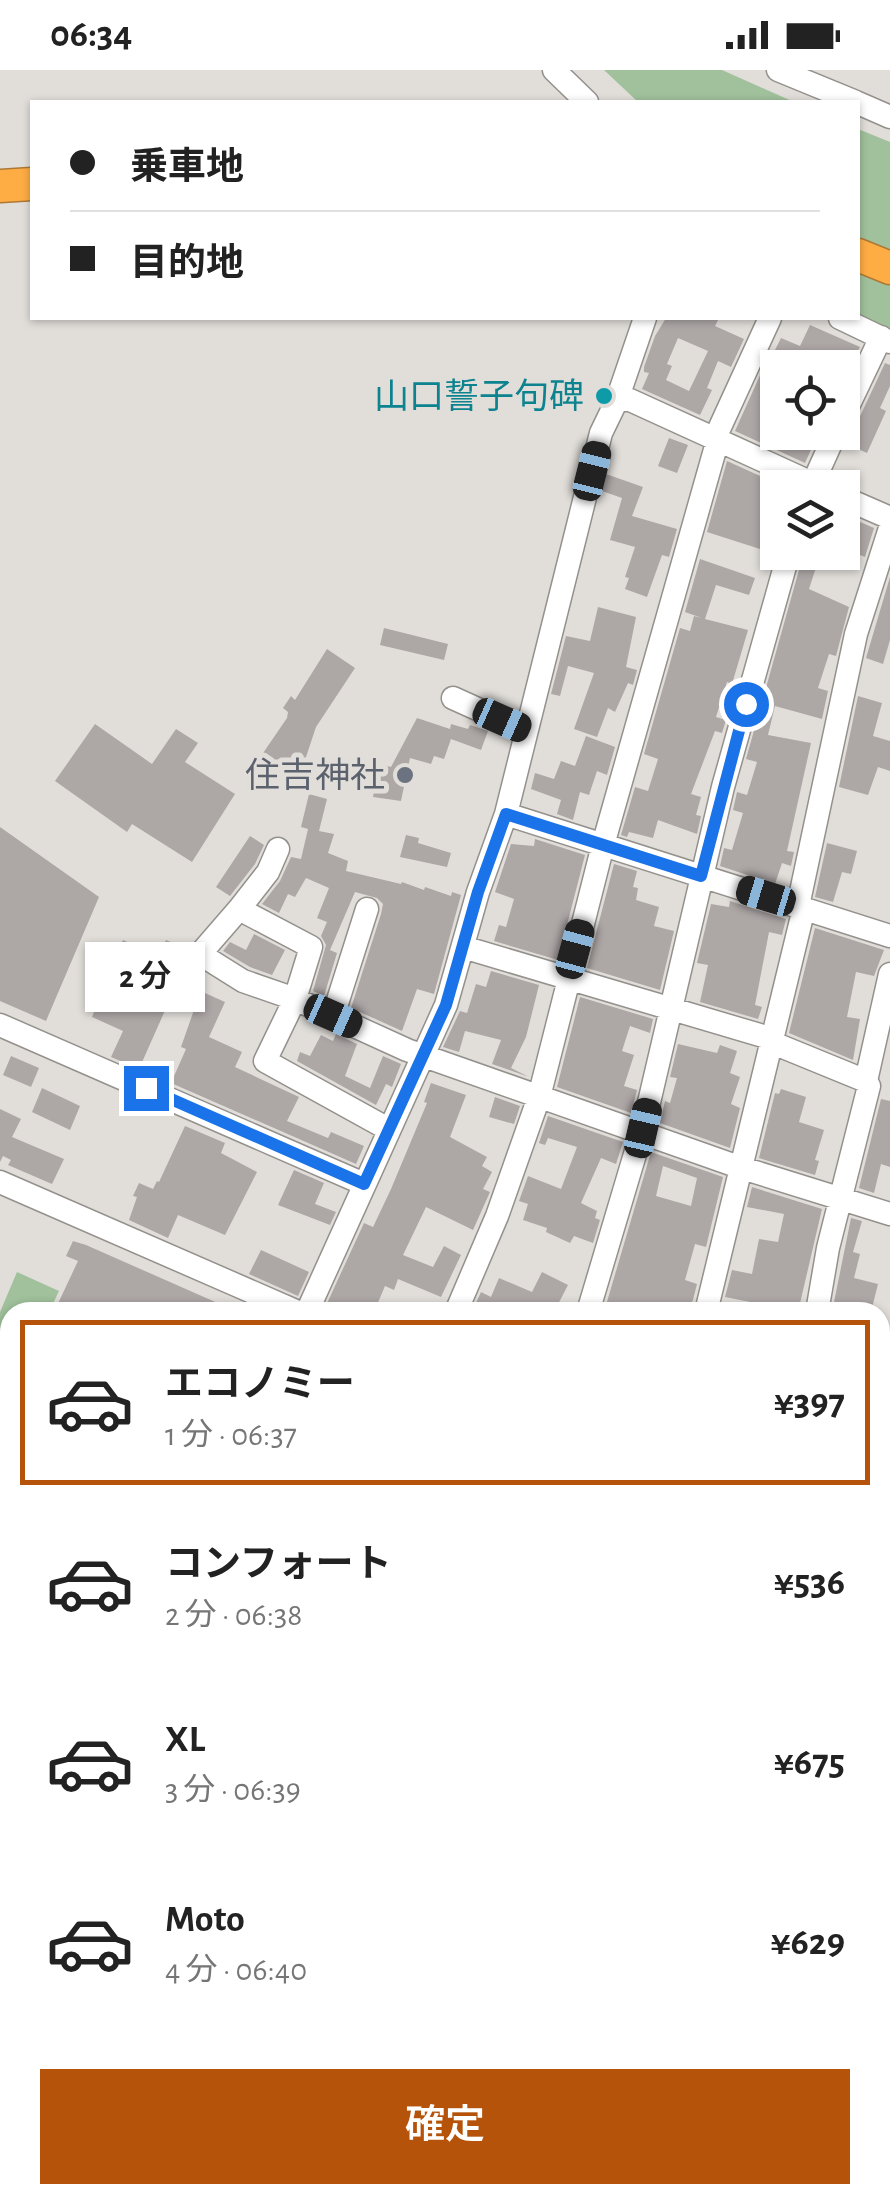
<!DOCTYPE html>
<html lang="ja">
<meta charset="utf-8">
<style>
body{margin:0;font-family:"Alegreya Sans","Noto Sans JP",sans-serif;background:#f6f6f6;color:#222;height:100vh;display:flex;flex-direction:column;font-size:38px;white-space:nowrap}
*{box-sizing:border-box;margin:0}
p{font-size:32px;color:#767676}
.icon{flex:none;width:55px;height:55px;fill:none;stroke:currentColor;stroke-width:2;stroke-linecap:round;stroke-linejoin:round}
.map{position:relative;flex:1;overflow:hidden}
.details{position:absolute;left:0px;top:1232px;width:890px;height:902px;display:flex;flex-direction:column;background:#fff;border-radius:30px 30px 0 0;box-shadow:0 2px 8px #0004}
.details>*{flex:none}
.guide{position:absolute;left:30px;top:30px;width:830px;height:220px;border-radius:0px;box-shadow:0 2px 8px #0004;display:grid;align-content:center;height:220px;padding:0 40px;background:#fff}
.controls{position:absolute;left:760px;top:280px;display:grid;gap:20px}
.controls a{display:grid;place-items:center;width:100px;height:100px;border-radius:0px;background:#fff;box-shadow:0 2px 8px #0004;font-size:50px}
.end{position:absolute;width:45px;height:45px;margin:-22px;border:12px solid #1a73e8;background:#fff;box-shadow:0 0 0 5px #fff}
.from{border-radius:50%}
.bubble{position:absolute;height:70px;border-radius:0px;background:#fff;box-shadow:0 2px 8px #0004;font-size:32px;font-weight:600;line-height:70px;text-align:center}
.car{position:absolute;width:30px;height:60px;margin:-30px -15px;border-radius:12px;box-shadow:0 0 8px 2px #0007;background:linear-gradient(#222 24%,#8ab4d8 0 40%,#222 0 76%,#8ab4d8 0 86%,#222 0)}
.guide b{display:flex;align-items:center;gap:35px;height:95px;font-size:38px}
.guide b+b{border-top:2px solid #e0e0e0}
.guide i{width:25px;height:25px;background:#222}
ul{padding:18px 0 0;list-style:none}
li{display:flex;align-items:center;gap:30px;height:165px;margin:0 20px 15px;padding:0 20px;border:5px solid transparent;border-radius:0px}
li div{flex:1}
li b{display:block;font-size:38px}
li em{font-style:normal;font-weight:600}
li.current{border-color:#b45309}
li>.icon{width:90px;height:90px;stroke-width:1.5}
.primary-button{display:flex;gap:20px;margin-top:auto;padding:20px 40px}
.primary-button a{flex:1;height:115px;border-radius:0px;background:#b45309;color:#fff;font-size:40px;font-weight:600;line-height:115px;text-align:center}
.status{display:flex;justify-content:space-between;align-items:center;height:70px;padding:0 50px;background:#fff;direction:ltr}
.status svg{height:28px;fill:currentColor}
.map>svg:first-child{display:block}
</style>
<div class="status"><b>06:34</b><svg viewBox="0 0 49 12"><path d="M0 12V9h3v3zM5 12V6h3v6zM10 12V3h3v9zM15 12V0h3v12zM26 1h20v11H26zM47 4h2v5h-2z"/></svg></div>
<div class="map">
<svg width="890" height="2134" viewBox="0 0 890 2134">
<rect width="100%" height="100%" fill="#e1deda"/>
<path fill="#a0c19b" d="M 604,0 L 722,0 L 794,32 L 638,32 Z
M 858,59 L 890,72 L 890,263 L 858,247 Z
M 17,1202 L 59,1221 L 49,1242 L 10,1242 L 10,1262 L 0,1258 L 0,1242 Z
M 397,2125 L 573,2125 L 573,2134 L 397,2134 Z"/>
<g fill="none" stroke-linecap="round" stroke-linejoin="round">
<path stroke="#58adae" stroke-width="5" d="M 0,1801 L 7,1812 L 10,1999"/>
</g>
<path fill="#ada7a6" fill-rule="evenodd" d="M 666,248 L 719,248 L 715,256 L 744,269 L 731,297 L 718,291 L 707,318 L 712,320 L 700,345 L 642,319 L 649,303 L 644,302 L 644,297 L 655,266 ZM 678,268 L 708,281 L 689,321 L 666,310 L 672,296 L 667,294 Z
M 810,255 L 860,277 L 842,313 L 842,298 L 778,298 L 778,362 L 819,362 L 805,393 L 735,361 L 769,285 L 772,286 L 781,268 L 800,276 Z
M 885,293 L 890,295 L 890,316 L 880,338 L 886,341 L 867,383 L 847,374 Z
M 669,368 L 688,375 L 677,403 L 658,396 Z
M 727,391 L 782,416 L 778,418 L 778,428 L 766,457 L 773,460 L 763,480 L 707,462 Z
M 606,404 L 643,417 L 632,446 L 677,459 L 669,487 L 662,485 L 647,527 L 625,519 L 629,508 L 625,507 L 635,477 L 610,470 L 622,428 L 602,421 Z
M 842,444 L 874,458 L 865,487 L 842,478 Z
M 804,482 L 821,482 L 809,519 L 849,537 L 836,586 L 829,584 L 818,618 L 828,621 L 822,649 L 775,636 L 768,665 L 811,673 L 787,781 L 794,782 L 791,796 L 782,793 L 775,814 L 720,796 L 724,778 L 732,780 L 743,743 L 733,740 L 737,722 L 747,725 L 757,692 L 746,689 Z
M 700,489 L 755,508 L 749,525 L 716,515 L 705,549 L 748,560 L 732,614 L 727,612 L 716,647 L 726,650 L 722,663 L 715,661 L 691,724 L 701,727 L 696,745 L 701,746 L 697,764 L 658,750 L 653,768 L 629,762 L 627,767 L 621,765 L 635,717 L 648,721 L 658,689 L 644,684 L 680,558 L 690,561 L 694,546 L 702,548 L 685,542 Z
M 890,507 L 890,570 L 883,594 L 866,588 Z
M 598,537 L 636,547 L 626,597 L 637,600 L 633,615 L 628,613 L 615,642 L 608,638 L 597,667 L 574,659 L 594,603 L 568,596 L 560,626 L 551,624 L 566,566 L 590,571 Z
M 384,558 L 448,574 L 444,590 L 380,575 Z
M 327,579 L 355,598 L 316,657 L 303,696 L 293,708 L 261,686 L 287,648 L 288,642 L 283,638 L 291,626 L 295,630 Z
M 858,626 L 882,633 L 873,666 L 890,671 L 890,701 L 878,697 L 868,725 L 839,717 Z
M 417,648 L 450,659 L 451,654 L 468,659 L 470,655 L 488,661 L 481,680 L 451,669 L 444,689 L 434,686 L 431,694 L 410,688 L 401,731 L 373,727 L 374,721 L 358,717 L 361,702 L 377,703 L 378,694 L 391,697 Z
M 95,654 L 152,694 L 176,659 L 198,673 L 185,692 L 235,724 L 192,792 L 132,754 L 127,762 L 55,711 Z
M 586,666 L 615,677 L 607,705 L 597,701 L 589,725 L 580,722 L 573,750 L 557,744 L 561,730 L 531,719 L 535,703 L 554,709 L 561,691 L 575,696 Z
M 309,724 L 327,729 L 319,761 L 334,764 L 328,783 L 348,791 L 346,801 L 401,814 L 402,812 L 424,820 L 425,817 L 451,826 L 452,822 L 461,825 L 434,924 L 417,919 L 402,961 L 351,938 L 381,844 L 383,834 L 377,828 L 355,822 L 330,880 L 337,883 L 324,926 L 313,921 L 326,875 L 321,866 L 327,852 L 317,848 L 329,818 L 306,808 L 295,827 L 288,824 L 279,843 L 262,834 L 280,811 L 291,787 L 301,789 L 308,759 L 301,757 Z
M 0,757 L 99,827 L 46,951 L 0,931 Z
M 406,765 L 419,768 L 418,773 L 451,783 L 447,797 L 400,787 Z
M 250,766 L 264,775 L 255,794 L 230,826 L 216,817 Z
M 535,769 L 585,785 L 558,890 L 494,871 L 499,855 L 506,857 L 514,829 L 495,822 L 511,774 L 534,776 Z
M 827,773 L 857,781 L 851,804 L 842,802 L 833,832 L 815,827 Z
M 614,794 L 637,801 L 633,817 L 638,818 L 636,830 L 659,837 L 654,856 L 674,861 L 660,920 L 587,898 Z
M 730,831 L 786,849 L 782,865 L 769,862 L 755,935 L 762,937 L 758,949 L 700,932 L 708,895 L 697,893 L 711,834 L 729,837 Z
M 815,858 L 884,880 L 874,906 L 856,902 L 847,947 L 860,949 L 853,990 L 789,963 Z
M 254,864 L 285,880 L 272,905 L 250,897 L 223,881 L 230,872 L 246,880 Z
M 123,870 L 159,887 L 166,870 L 182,877 L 177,888 L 202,903 L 196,919 L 225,932 L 209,967 L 242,982 L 235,997 L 299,1027 L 287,1051 L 328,1068 L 331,1062 L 364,1076 L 356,1094 L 171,1013 L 186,979 L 181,977 L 195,937 L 171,927 L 139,999 L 111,987 L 123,961 L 92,947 Z
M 491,901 L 539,915 L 526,967 L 511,998 L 529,1007 L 492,994 L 501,970 L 465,961 L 459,982 L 443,977 L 460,941 L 467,943 L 476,914 L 486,917 Z
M 580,927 L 653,949 L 650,963 L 630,956 L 622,981 L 634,985 L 624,1016 L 637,1020 L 631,1043 L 557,1017 Z
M 336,964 L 357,974 L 345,1006 L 370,1018 L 383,986 L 401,994 L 392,1017 L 386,1014 L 376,1035 L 297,991 L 300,982 L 310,986 L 321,965 L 333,971 Z
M 678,974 L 717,983 L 720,975 L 737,981 L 730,1003 L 740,1007 L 731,1034 L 740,1038 L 730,1078 L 660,1053 L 665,1031 L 670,1033 L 677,1008 L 670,1007 Z
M 11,986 L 39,998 L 31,1017 L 3,1005 Z
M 431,1013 L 466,1025 L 450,1067 L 487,1087 L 482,1096 L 492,1102 L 483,1119 L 490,1122 L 473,1160 L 426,1137 L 403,1185 L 433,1197 L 444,1176 L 461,1185 L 441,1227 L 398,1209 L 394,1220 L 385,1216 L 374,1242 L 323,1242 L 364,1153 L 373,1157 L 391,1119 L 427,1033 L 424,1032 Z
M 42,1018 L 80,1036 L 70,1060 L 32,1042 Z
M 781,1019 L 806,1027 L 799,1052 L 824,1060 L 815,1090 L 819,1091 L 815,1105 L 759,1088 L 775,1023 L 779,1024 Z
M 495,1027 L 520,1036 L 514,1054 L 489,1047 Z
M 881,1029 L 890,1031 L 890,1097 L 881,1094 L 874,1123 L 859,1118 Z
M 0,1039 L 21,1049 L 12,1067 L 64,1089 L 52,1114 L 8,1095 L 11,1090 L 3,1086 L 0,1092 Z
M 548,1046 L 623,1072 L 616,1094 L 601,1088 L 581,1133 L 597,1141 L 595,1148 L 600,1150 L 593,1173 L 574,1166 L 570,1173 L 546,1162 L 547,1158 L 523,1150 L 528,1134 L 519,1131 L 528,1106 L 561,1119 L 577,1077 L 548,1068 L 545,1075 L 539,1073 Z
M 185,1056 L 225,1073 L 221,1083 L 257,1102 L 225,1165 L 178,1145 L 168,1168 L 129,1150 L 137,1127 L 133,1126 L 139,1113 L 153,1119 L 157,1111 L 159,1112 Z
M 651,1082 L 723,1107 L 706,1177 L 695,1174 L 685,1210 L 697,1214 L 693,1230 L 686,1242 L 604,1242 ZM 663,1096 L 697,1108 L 691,1136 L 656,1126 Z
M 294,1100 L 324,1113 L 315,1134 L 336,1142 L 330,1155 L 278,1135 Z
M 752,1117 L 822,1139 L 798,1242 L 766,1242 L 765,1235 L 725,1227 L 732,1200 L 752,1204 L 759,1169 L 778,1172 L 784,1144 L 747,1137 Z
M 851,1148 L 862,1151 L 853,1182 L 860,1184 L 854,1208 L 878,1214 L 871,1242 L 832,1242 Z
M 73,1171 L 86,1175 L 238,1242 L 54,1242 L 78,1191 L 66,1186 Z
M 261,1180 L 309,1202 L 298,1226 L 249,1204 Z
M 542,1202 L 568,1215 L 554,1242 L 491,1242 L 475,1235 L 481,1222 L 491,1227 L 499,1208 L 532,1222 Z"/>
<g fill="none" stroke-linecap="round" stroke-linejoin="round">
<g stroke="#94918d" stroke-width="25">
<path id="minor" d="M 554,0 L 587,32
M 778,0 L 856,32
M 858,33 L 890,47
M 840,248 L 890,272
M 617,330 L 630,330 L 823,418
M 842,349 L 881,267
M 715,368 L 770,248
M 813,413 L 836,362
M 842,427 L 890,448
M 453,628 L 526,661
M 506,744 L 890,866
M 798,836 L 856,564 L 890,458
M 239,839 L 268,802 L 278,779
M 463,877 L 773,969
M 333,946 L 367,839
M 0,955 L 364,1114
M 773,973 L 866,1011
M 388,1059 L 265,991 L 295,929 L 311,877 L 239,839 L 200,884 L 243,911 L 295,929 L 407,980 L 739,1097 L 890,1144
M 644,1065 L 643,1058 L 723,717 L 789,482
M 0,1112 L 298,1242
M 307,1242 L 446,935 L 478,822 L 506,744 L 601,363 L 617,330 L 645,248
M 456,1242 L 497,1146 L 539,1027 L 603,775 L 718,369
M 588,1242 L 641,1064
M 706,1242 L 804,838
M 817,1242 L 828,1178 L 869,1016 L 866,1011 L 890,904
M 8,1413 L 10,1523
M 880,1749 L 890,1748
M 0,1781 L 10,1781
M 880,2033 L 890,2034
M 21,2125 L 21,2134
M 313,2125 L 314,2134
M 600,2125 L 601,2134
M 660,2125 L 660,2134
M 745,2125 L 745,2134
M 830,2125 L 830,2134"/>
</g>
<g stroke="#ae7934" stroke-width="30">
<path id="major" d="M 0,1412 L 10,1413
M 880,1504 L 890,1505"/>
</g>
<g stroke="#ae7934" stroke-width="35">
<path id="highway" d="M 0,116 L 32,114
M 858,185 L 890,198"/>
</g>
<use href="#minor" stroke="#fff" stroke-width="22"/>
<use href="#major" stroke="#fecd8f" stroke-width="28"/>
<use href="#highway" stroke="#feac44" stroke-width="32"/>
</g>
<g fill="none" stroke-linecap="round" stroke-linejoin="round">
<path stroke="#1a73e8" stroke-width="12" d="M 146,1018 L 364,1114 L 446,935 L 478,822 L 506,744 L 701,806 L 746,634"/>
</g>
<circle fill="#0f9aa8" stroke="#e1deda" stroke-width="4" cx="604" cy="326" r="10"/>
<circle fill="#6b7280" stroke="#e1deda" stroke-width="4" cx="405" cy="705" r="10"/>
<g text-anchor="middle" stroke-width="10" stroke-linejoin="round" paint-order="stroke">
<g font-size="35" fill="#0d838f" stroke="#e1deda" text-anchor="end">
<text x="584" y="338">山口誓子句碑</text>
</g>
<g font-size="35" fill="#5b616d" stroke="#e1deda" text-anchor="end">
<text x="385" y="717">住吉神社</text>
</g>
</g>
</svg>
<div class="controls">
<a><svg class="icon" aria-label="locate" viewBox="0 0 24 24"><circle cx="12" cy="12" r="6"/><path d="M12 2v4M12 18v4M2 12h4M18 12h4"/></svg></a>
<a><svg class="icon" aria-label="layers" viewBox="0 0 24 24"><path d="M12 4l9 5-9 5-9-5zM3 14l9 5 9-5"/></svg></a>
</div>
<i class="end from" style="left:746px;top:634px"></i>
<i class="end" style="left:146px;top:1018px"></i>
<div class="bubble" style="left:85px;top:872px;width:120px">2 分</div>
<i class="car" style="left:592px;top:401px;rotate:14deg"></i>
<i class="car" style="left:502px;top:650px;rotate:114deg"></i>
<i class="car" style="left:766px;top:826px;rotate:287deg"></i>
<i class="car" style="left:575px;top:879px;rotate:15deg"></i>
<i class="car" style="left:333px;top:946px;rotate:114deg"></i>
<i class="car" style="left:643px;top:1058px;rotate:13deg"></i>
<div class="guide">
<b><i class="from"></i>乗車地</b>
<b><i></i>目的地</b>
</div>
<section class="details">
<ul>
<li class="current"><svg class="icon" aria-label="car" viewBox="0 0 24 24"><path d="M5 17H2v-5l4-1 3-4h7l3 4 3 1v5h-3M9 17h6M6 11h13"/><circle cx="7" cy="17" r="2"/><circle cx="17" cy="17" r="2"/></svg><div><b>エコノミー</b><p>1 分 · 06:37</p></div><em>¥397</em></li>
<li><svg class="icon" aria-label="car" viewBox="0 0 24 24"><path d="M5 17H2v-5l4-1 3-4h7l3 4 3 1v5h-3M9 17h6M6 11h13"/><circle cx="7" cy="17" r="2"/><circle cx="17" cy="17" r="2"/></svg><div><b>コンフォート</b><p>2 分 · 06:38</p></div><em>¥536</em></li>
<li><svg class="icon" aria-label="car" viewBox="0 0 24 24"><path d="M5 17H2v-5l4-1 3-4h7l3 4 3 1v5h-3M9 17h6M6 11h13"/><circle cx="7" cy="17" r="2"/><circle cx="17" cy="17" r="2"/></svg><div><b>XL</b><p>3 分 · 06:39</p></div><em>¥675</em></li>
<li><svg class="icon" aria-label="car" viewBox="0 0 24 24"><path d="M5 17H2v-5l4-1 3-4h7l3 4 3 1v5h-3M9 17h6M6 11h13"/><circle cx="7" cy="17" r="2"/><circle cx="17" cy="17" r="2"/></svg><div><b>Moto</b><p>4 分 · 06:40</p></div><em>¥629</em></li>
</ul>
<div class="primary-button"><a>確定</a></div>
</section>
</div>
